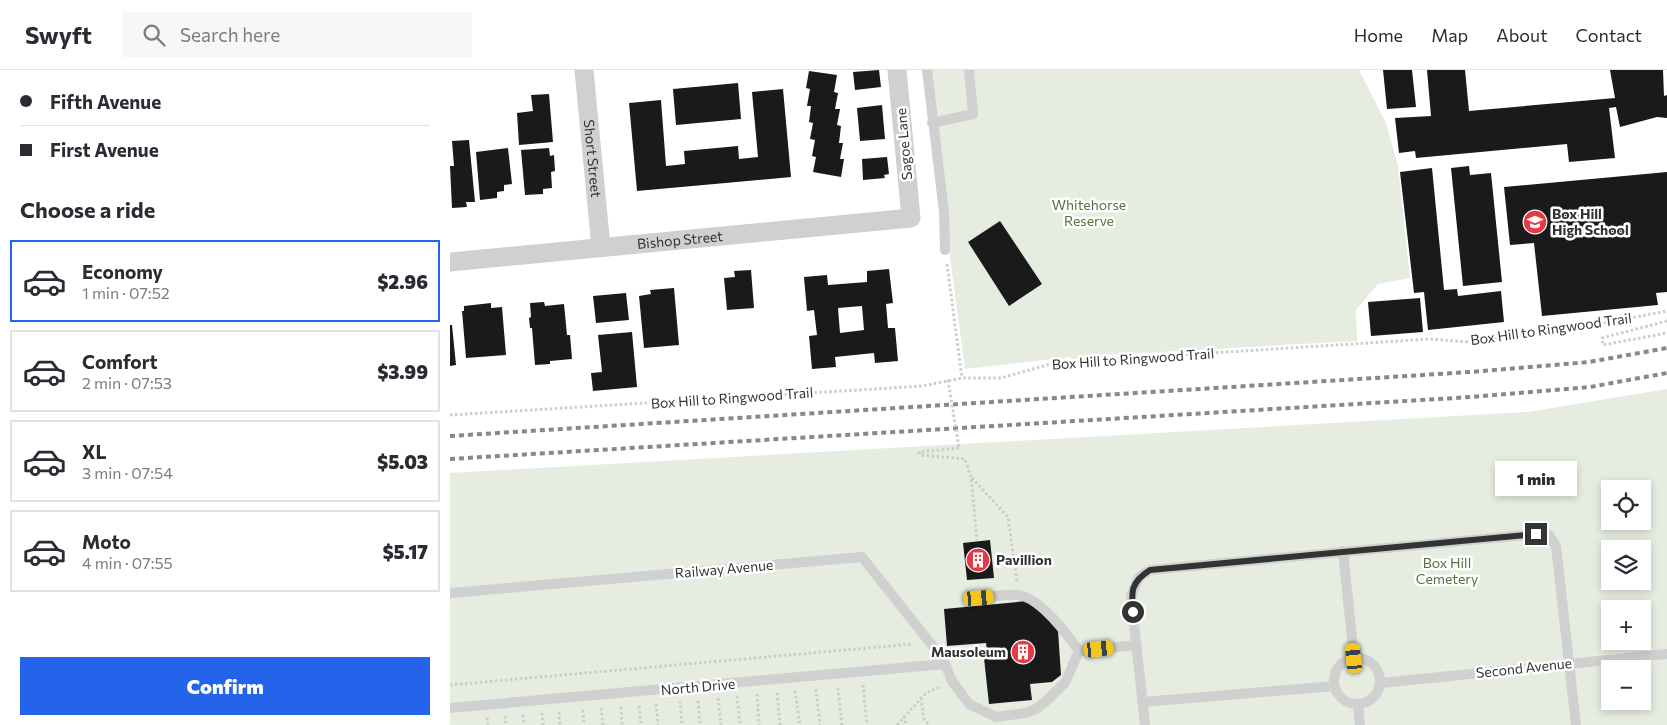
<!DOCTYPE html>
<meta charset="utf-8">
<style>
body{margin:0;font-family:Commissioner,sans-serif;background:#f7f7f7;color:#2b2b33;height:100vh;display:flex;flex-direction:column;font-size:19px;white-space:nowrap}
*{box-sizing:border-box;margin:0}
p{font-size:16px;color:#7c7c81}
.icon{flex:none;width:28px;height:28px;fill:none;stroke:currentColor;stroke-width:2;stroke-linecap:round;stroke-linejoin:round}
.map{position:relative;flex:1;overflow:hidden}
.details{display:flex;flex-direction:column;background:#fff;width:450px}
.details>*{flex:none}
.hud{display:grid;align-content:center;height:110px;padding:0 20px;background:#fff}
.tools{position:absolute;left:1151px;top:410px;display:grid;gap:10px}
.tools a{display:grid;place-items:center;width:50px;height:50px;border-radius:0px;background:#fff;box-shadow:0 2px 8px #0003;font-size:25px}
.end{position:absolute;width:22px;height:22px;margin:-11px;border:6px solid #333;background:#fff;box-shadow:0 0 0 2px #fff}
.from{border-radius:50%}
.bubble{position:absolute;height:35px;border-radius:0px;background:#fff;box-shadow:0 2px 8px #0003;font-size:16px;font-weight:800;line-height:35px;text-align:center}
.car{position:absolute;width:15px;height:30px;margin:-15px -8px;border-radius:6px;box-shadow:0 0 4px 1px #0007;background:linear-gradient(#f5c518 24%,#345 0 40%,#f5c518 0 76%,#345 0 86%,#f5c518 0)}
.hud b{display:flex;align-items:center;gap:18px;height:48px;font-size:19px}
.hud b+b{border-top:1px solid #e1e1e2}
.hud i{width:12px;height:12px;background:#2b2b33}
ul{padding:0;list-style:none}
li{display:flex;align-items:center;gap:15px;height:82px;margin:0 10px 8px;padding:0 10px;border:2px solid #e1e1e2;border-radius:0px}
li div{flex:1}
li b{display:block;font-size:19px}
li em{font-style:normal;font-weight:800}
li.active{border-color:#2563eb}
li>.icon{width:45px;height:45px;stroke-width:1.5}
h2{padding:0 20px;font-size:22px;line-height:60px}
.action{display:flex;gap:10px;margin-top:auto;padding:10px 20px}
.action a{flex:1;height:58px;border-radius:0px;background:#2563eb;color:#fff;font-size:20px;font-weight:800;line-height:58px;text-align:center}
header{display:flex;align-items:center;gap:30px;box-sizing:border-box;height:70px;padding:0 25px;background:#fff;border-bottom:1px solid #e1e1e2}
header strong{font-size:24px}
nav{display:flex;gap:28px;margin-inline-start:auto;font-size:18px}
.search{width:350px;height:45px;background:#f7f7f7;display:flex;align-items:center;gap:12px;box-sizing:border-box;padding:0 18px;border-radius:0px;color:#7c7c81;font-size:19px}
main{display:flex;flex:1;min-height:0}
.map>svg:first-child{display:block}
</style>
<header>
<strong>Swyft</strong>
<div class="search"><svg class="icon" aria-label="search" viewBox="0 0 24 24"><circle cx="10" cy="10" r="6"/><path d="M15 15l6 6"/></svg>Search here</div>
<nav><a>Home</a><a>Map</a><a>About</a><a>Contact</a></nav>
</header>
<main>
<section class="details">
<div class="hud">
<b><i class="from"></i>Fifth Avenue</b>
<b><i></i>First Avenue</b>
</div>
<h2>Choose a ride</h2>
<ul>
<li class="active"><svg class="icon" aria-label="car" viewBox="0 0 24 24"><path d="M5 17H2v-5l4-1 3-4h7l3 4 3 1v5h-3M9 17h6M6 11h13"/><circle cx="7" cy="17" r="2"/><circle cx="17" cy="17" r="2"/></svg><div><b>Economy</b><p>1 min · 07:52</p></div><em>$2.96</em></li>
<li><svg class="icon" aria-label="car" viewBox="0 0 24 24"><path d="M5 17H2v-5l4-1 3-4h7l3 4 3 1v5h-3M9 17h6M6 11h13"/><circle cx="7" cy="17" r="2"/><circle cx="17" cy="17" r="2"/></svg><div><b>Comfort</b><p>2 min · 07:53</p></div><em>$3.99</em></li>
<li><svg class="icon" aria-label="car" viewBox="0 0 24 24"><path d="M5 17H2v-5l4-1 3-4h7l3 4 3 1v5h-3M9 17h6M6 11h13"/><circle cx="7" cy="17" r="2"/><circle cx="17" cy="17" r="2"/></svg><div><b>XL</b><p>3 min · 07:54</p></div><em>$5.03</em></li>
<li><svg class="icon" aria-label="car" viewBox="0 0 24 24"><path d="M5 17H2v-5l4-1 3-4h7l3 4 3 1v5h-3M9 17h6M6 11h13"/><circle cx="7" cy="17" r="2"/><circle cx="17" cy="17" r="2"/></svg><div><b>Moto</b><p>4 min · 07:55</p></div><em>$5.17</em></li>
</ul>
<div class="action"><a>Confirm</a></div>
</section>
<div class="map">
<svg width="1217" height="655" viewBox="0 0 1217 655">
<rect width="100%" height="100%" fill="#fff"/>
<path fill="#e6ecdf" fill-rule="evenodd" d="M 480,0 L 909,0 L 936,53 L 948,96 L 960,208 L 928,214 L 906,240 L 907,271 L 638,286 L 638,288 L 630,286 L 628,289 L 621,289 L 620,287 L 515,299 L 494,142 Z
M 1217,319 L 1217,655 L 0,655 L 0,403 L 1078,342 ZM 1160,419 L 1192,419 L 1192,451 L 1160,451 ZM 1160,479 L 1192,479 L 1192,511 L 1160,511 ZM 1160,539 L 1192,539 L 1192,571 L 1160,571 ZM 1160,599 L 1192,599 L 1192,631 L 1160,631 Z"/>
<path fill="#1a1a1a" fill-rule="evenodd" d="M 429,0 L 431,17 L 405,20 L 403,2 Z
M 933,0 L 962,0 L 966,37 L 937,39 Z
M 977,0 L 1015,0 L 1019,41 L 1165,28 L 1160,0 L 1213,0 L 1214,26 L 1217,25 L 1217,48 L 1207,47 L 1170,57 L 1166,37 L 1159,38 L 1165,88 L 1119,92 L 1117,74 L 966,88 L 965,81 L 949,83 L 945,48 L 981,46 Z
M 359,1 L 387,5 L 384,22 L 388,23 L 385,39 L 390,39 L 387,55 L 391,56 L 389,73 L 393,73 L 390,89 L 394,89 L 391,107 L 363,102 L 366,87 L 362,86 L 365,70 L 360,69 L 363,53 L 359,52 L 361,36 L 357,36 L 360,19 L 356,18 Z
M 288,13 L 291,49 L 226,55 L 223,19 Z
M 333,19 L 341,107 L 187,121 L 179,33 L 211,30 L 216,96 L 235,94 L 234,81 L 288,76 L 289,89 L 308,87 L 302,22 Z
M 99,24 L 103,72 L 69,75 L 67,43 L 83,41 L 81,25 Z
M 432,35 L 435,69 L 410,71 L 407,38 Z
M 19,70 L 25,132 L 16,132 L 17,137 L 2,138 L 0,96 L 4,96 L 2,71 Z
M 58,78 L 62,114 L 54,115 L 54,121 L 47,122 L 47,128 L 30,130 L 26,82 Z
M 99,78 L 100,86 L 104,85 L 105,101 L 101,102 L 102,118 L 93,119 L 93,124 L 75,125 L 71,80 Z
M 437,87 L 439,104 L 434,105 L 435,108 L 413,110 L 412,89 Z
M 1019,96 L 1020,105 L 1041,103 L 1052,212 L 1013,216 L 1001,98 Z
M 982,98 L 994,220 L 1007,219 L 1008,226 L 1051,221 L 1054,252 L 978,260 L 974,222 L 964,223 L 950,102 Z
M 1217,102 L 1217,222 L 1206,223 L 1208,235 L 1092,246 L 1084,173 L 1060,175 L 1054,117 Z
M 550,151 L 592,214 L 559,236 L 518,172 Z
M 439,199 L 443,233 L 436,234 L 438,258 L 445,258 L 448,291 L 425,293 L 424,283 L 385,287 L 386,297 L 362,299 L 359,266 L 367,265 L 364,240 L 357,241 L 354,207 L 377,205 L 378,215 L 417,212 L 417,201 ZM 412,236 L 414,260 L 390,263 L 388,238 Z
M 301,200 L 304,238 L 277,240 L 274,208 L 285,207 L 284,201 Z
M 224,218 L 229,275 L 194,278 L 189,226 L 201,224 L 200,220 Z
M 176,223 L 179,250 L 146,253 L 143,226 Z
M 970,228 L 973,262 L 921,266 L 918,232 Z
M 94,232 L 95,236 L 114,234 L 117,265 L 120,265 L 122,289 L 100,291 L 100,294 L 85,295 L 82,258 L 80,258 L 79,248 L 81,247 L 80,233 Z
M 41,233 L 41,238 L 52,237 L 56,285 L 16,288 L 12,241 L 14,241 L 14,236 Z
M 0,255 L 2,255 L 6,295 L 0,296 Z
M 182,262 L 187,317 L 143,321 L 141,303 L 152,302 L 148,265 Z
M 540,470 L 544,508 L 517,510 L 513,473 Z
M 588,530 L 607,546 L 611,605 L 602,612 L 580,614 L 582,630 L 539,634 L 534,588 L 538,587 L 536,573 L 497,576 L 494,539 Z"/>
<g fill="none" stroke-linecap="round" stroke-linejoin="round">
<path stroke="#cdcdcd" stroke-width="3" stroke-dasharray="2.5 2.5" stroke-linecap="butt" d="M 497,194 L 512,308
M 1217,251 L 1152,268 L 1153,275 L 1217,263
M 0,345 L 473,316 L 512,308 L 551,308 L 604,293 L 980,269 L 1018,272 L 1143,255 L 1217,241
M 509,378 L 469,382 L 470,385 L 515,389 L 521,407 L 527,470
M 522,408 L 558,447 L 567,512
M 0,615 L 463,574
M 413,615 L 417,655
M 388,618 L 392,655
M 366,619 L 370,655
M 345,621 L 350,655
M 327,623 L 330,655
M 307,624 L 309,655
M 287,626 L 290,655
M 268,628 L 271,655
M 471,628 L 474,649 L 479,655
M 230,631 L 232,655
M 248,631 L 250,655
M 206,634 L 208,655
M 189,636 L 191,655
M 171,637 L 172,655
M 151,638 L 153,655
M 133,640 L 134,655
M 109,642 L 110,655
M 92,643 L 93,655
M 73,645 L 74,655
M 55,646 L 56,655
M 454,646 L 456,655
M 37,648 L 38,655
M 447,655 L 475,624 L 491,616"/>
<path stroke="#d0d0d0" stroke-width="10" d="M 477,0 L 494,142 L 495,180
M 482,53 L 523,44 L 519,0
M 893,481 L 904,588
M 0,523 L 412,487 L 485,579 L 495,594 L 502,611 L 519,634 L 546,647 L 575,643 L 586,639 L 596,631 L 615,613 L 629,581 C 617,564 590,527 568,525 C 555,524 541,527 529,528
M 629,581 L 687,575
M884 611a23 23 0 1 1 46 0a23 23 0 1 1-46 0Z
M 931,613 L 1217,584
M 693,632 L 884,616
M 908,635 L 910,655
M 0,638 L 495,594
M 695,655 L 681,526 L 689,507 L 700,500 L 1086,464 L 1099,465 L 1106,476 L 1126,655"/>
<g stroke="#d0d0d0" stroke-width="19">
<path id="s1" d="M 134,0 L 151,177"/>
<path id="s2" d="M 0,192 L 461,148 L 447,0"/>
</g>
<path stroke="#888" stroke-width="4" stroke-dasharray="5 4" stroke-linecap="butt" d="M 0,366 L 1020,302 L 1139,292 L 1217,278
M 0,389 L 1021,327 L 1140,317 L 1217,303"/>
<path stroke="#cdcdcd" stroke-width="3" stroke-dasharray="2.5 2.5" stroke-linecap="butt" d="M 498,310 L 509,378"/>
</g>
<g fill="none" stroke-linecap="round" stroke-linejoin="round">
<path stroke="#333" stroke-width="6" d="M 683,542 C 681,521 681,512 700,500 L 1086,464"/>
</g>
<defs>
<g id="school-disc" transform="scale(1.25)"><circle r="9.5" fill="#e63946" stroke="#fff"/><path d="M0-5L7-2L0 1L-7-2ZM-4 1L0 2.5L4 1V4Q0 6-4 4Z" fill="#fff"/></g>
<g id="building-disc" transform="scale(1.25)"><circle r="9.5" fill="#e63946" stroke="#fff"/><path d="M-4-6H4V6H1V3H-1V6H-4ZM-2.5-4.3h1.7v1.8h-1.7ZM.8-4.3h1.7v1.8H.8ZM-2.5-1h1.7V.8h-1.7ZM.8-1h1.7V.8H.8Z" fill="#fff"/></g>
</defs>
<g fill-rule="evenodd">
<use href="#school-disc" x="1085" y="152"/>
<use href="#building-disc" x="528" y="490"/>
<use href="#building-disc" x="573" y="582"/>
</g>
<g text-anchor="middle" stroke-width="5" stroke-linejoin="round" paint-order="stroke">
<g font-size="14" fill="#333" stroke="#fff">
<text transform="translate(454 74) rotate(-95)" y="5">Sagoe Lane</text>
<text dy="5" stroke="none"><textPath href="#s1" startOffset="89">Short Street</textPath></text>
<text dy="5" stroke="none"><textPath href="#s2" startOffset="231">Bishop Street</textPath></text>
<text transform="translate(1101 259) rotate(-8)" y="5">Box Hill to Ringwood Trail</text>
<text transform="translate(683 289) rotate(-4)" y="5">Box Hill to Ringwood Trail</text>
<text transform="translate(282 328) rotate(-4)" y="5">Box Hill to Ringwood Trail</text>
<text transform="translate(274 499) rotate(-5)" y="5">Railway Avenue</text>
<text transform="translate(1074 598) rotate(-6)" y="5">Second Avenue</text>
<text transform="translate(248 617) rotate(-5)" y="5">North Drive</text>
</g>
<g font-size="14" fill="#56703f" stroke="#fff">
<text x="639" y="140">Whitehorse<tspan x="639" dy="16">Reserve</tspan></text>
<text x="997" y="498">Box Hill<tspan x="997" dy="16">Cemetery</tspan></text>
</g>
<g font-size="14" font-weight="bold" fill="#333" stroke="#fff" text-anchor="start">
<text x="1102" y="149">Box Hill<tspan x="1102" dy="16">High School</tspan></text>
<text x="546" y="495">Pavillion</text>
<text x="556" y="587" text-anchor="end">Mausoleum</text>
</g>
</g>
</svg>
<div class="tools">
<a><svg class="icon" aria-label="locate" viewBox="0 0 24 24"><circle cx="12" cy="12" r="6"/><path d="M12 2v4M12 18v4M2 12h4M18 12h4"/></svg></a>
<a><svg class="icon" aria-label="layers" viewBox="0 0 24 24"><path d="M12 4l9 5-9 5-9-5zM3 14l9 5 9-5"/></svg></a>
<a>+</a>
<a>−</a>
</div>
<i class="end from" style="left:683px;top:542px"></i>
<i class="end" style="left:1086px;top:464px"></i>
<div class="bubble" style="left:1045px;top:391px;width:82px">1 min</div>
<i class="car" style="left:529px;top:528px;rotate:86deg"></i>
<i class="car" style="left:649px;top:579px;rotate:84deg"></i>
<i class="car" style="left:904px;top:588px;rotate:354deg"></i>
</div>
</main>
